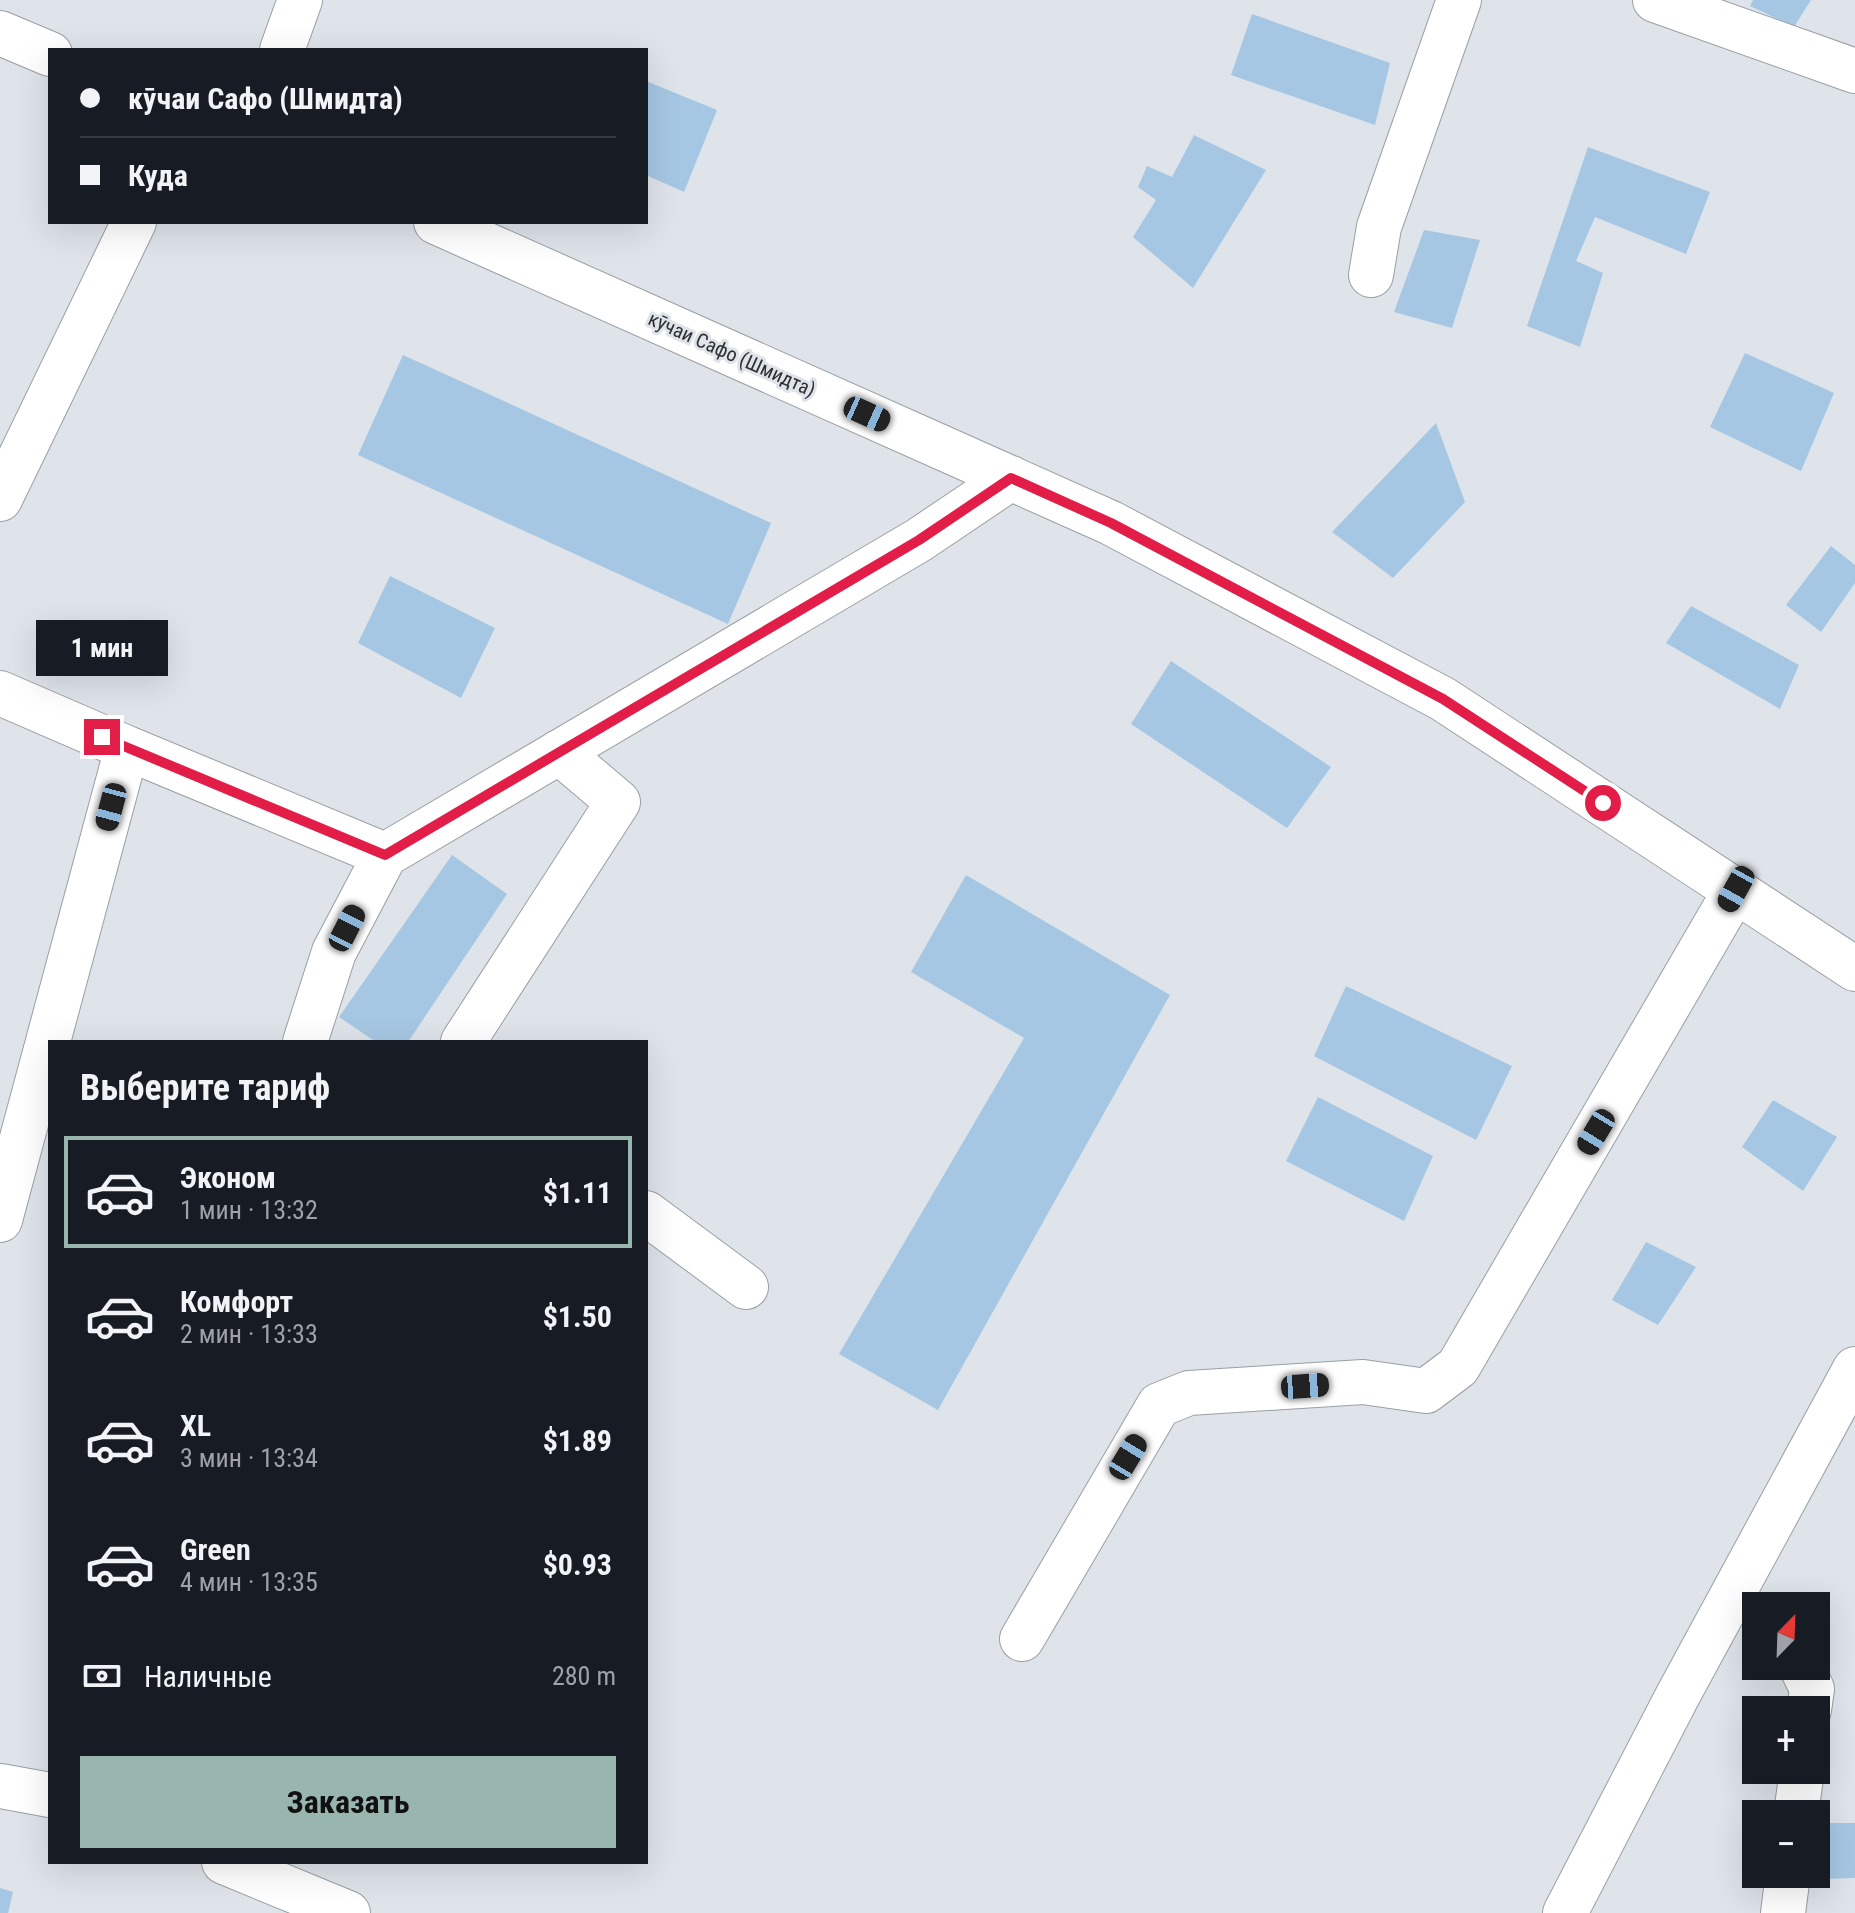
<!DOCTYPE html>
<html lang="ru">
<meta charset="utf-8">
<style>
body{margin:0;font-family:"Roboto Condensed",sans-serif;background:#20242c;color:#f1f3f6;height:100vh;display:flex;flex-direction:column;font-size:30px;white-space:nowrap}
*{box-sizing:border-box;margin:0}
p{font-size:26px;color:#9ea1a6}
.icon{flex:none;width:44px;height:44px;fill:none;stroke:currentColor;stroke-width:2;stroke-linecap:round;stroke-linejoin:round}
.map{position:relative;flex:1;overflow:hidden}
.drawer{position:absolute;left:48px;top:1040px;width:600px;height:824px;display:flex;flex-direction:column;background:#171b24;border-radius:0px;box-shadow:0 8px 32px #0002}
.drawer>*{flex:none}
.banner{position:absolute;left:48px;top:48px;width:600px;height:176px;border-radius:0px;box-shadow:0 8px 32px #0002;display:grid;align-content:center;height:176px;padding:0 32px;background:#171b24}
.needle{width:52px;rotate:23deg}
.tools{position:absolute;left:1742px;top:1592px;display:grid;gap:16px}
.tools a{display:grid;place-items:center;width:88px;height:88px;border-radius:0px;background:#171b24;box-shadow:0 8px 32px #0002;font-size:40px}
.end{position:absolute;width:36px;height:36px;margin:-18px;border:10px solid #e11d48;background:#fff;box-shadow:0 0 0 4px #fff}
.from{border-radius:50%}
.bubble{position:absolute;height:56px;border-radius:0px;background:#171b24;box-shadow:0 8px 32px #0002;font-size:26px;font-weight:700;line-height:56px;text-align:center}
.car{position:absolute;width:24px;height:48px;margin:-24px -12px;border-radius:10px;box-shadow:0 0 6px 2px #0007;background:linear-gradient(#222 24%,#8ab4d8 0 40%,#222 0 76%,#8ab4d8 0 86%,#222 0)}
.banner b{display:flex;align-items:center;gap:28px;height:76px;font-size:30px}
.banner b+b{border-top:2px solid #363941}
.banner i{width:20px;height:20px;background:#f1f3f6}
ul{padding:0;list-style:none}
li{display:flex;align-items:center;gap:24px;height:112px;margin:0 16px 12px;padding:0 16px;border:4px solid transparent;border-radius:0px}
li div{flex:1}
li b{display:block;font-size:30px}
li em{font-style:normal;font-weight:700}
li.current{border-color:#98b5ae}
li>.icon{width:72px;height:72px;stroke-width:1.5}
h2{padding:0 32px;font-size:36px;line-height:96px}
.pay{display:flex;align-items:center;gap:20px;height:88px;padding:0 32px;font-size:30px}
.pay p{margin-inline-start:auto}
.cta{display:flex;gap:16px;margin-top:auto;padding:16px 32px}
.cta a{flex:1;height:92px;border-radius:0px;background:#98b5ae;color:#111;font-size:32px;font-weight:700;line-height:92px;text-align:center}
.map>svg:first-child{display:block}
</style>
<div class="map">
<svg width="1855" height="1913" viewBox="0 0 1855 1913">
<rect width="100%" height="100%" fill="#dee4ea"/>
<path fill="#a6c7e3" d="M 1753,0 L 1811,0 L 1794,27 L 1750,6 Z
M 1252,14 L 1390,63 L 1375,125 L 1231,75 Z
M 646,81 L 717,110 L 684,192 L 646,175 Z
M 1194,135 L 1266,170 L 1193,288 L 1133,237 L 1156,200 L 1138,187 L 1147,166 L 1172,177 Z
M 1588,147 L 1710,192 L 1686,254 L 1595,217 L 1576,261 L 1603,273 L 1580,347 L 1527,326 Z
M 1424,230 L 1480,240 L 1452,328 L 1394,312 Z
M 1745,353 L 1834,393 L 1801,471 L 1710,427 Z
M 403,355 L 771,523 L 728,624 L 358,455 Z
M 1436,423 L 1465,502 L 1393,578 L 1332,532 Z
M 1831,546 L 1855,565 L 1855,583 L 1821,632 L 1786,605 Z
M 390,576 L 495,628 L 461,698 L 358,643 Z
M 1691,606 L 1799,665 L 1780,709 L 1666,643 Z
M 1171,661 L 1331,767 L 1287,828 L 1131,724 Z
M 452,855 L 507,894 L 408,1042 L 376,1042 L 339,1017 Z
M 966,875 L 1170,995 L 938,1410 L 839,1354 L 1024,1038 L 911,972 Z
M 1346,986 L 1512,1066 L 1476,1140 L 1314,1056 Z
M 1318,1097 L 1433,1156 L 1404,1221 L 1286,1161 Z
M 1773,1100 L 1837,1137 L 1803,1191 L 1742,1147 Z
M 1646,1242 L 1696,1267 L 1658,1325 L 1612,1300 Z
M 1824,1823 L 1855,1823 L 1855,1878 L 1824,1879 Z
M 0,1888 L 13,1892 L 8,1913 L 0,1913 Z"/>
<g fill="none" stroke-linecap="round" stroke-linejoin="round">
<g stroke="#999fa4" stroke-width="46">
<path id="minor" d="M 1655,0 L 1855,71
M 0,33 L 50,54
M 282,50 L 300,0
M 436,222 L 1111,523 L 1443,699 L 1855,969
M 1371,275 L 1379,227 L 1459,0
M 0,499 L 134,222
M 0,693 L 127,748
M 305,1042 L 334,952 L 385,855 L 919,540 L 1011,478
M 463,1042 L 618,802 L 559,752
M 646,1213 L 746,1287
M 0,1220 L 127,748 L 385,855
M 1022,1639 L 1159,1405 L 1189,1393 L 1363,1382 L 1426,1391 L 1458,1367 L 1736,889
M 1801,1666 L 1812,1689 L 1809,1710
M 0,1786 L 50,1795
M 1796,1814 L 1802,1770
M 224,1862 L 348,1913
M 1565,1913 L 1678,1695 L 1855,1369
M 1783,1913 L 1788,1874"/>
</g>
<use href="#minor" stroke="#fff" stroke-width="44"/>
</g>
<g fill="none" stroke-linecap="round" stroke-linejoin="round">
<path stroke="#e11d48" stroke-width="10" d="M 102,737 L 385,855 L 919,540 L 1011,478 L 1111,523 L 1443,699 L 1603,803"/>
</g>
<g text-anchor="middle" stroke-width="6" stroke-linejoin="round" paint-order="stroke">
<g font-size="20" fill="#2d2f31" stroke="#dee4ea">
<text transform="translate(732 354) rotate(24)" y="7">кӯчаи Сафо (Шмидта)</text>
</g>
</g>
</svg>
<div class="tools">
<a><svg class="needle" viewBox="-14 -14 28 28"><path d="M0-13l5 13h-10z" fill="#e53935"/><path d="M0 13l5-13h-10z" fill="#9ea1a6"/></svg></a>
<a>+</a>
<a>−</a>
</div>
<i class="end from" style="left:1603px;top:803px"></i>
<i class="end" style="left:102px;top:737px"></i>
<div class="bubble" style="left:36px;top:620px;width:132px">1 мин</div>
<i class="car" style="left:867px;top:414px;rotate:114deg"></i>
<i class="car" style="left:111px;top:807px;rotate:195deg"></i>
<i class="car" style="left:1736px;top:889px;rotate:209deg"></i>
<i class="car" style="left:347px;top:928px;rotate:27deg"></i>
<i class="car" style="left:1596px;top:1132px;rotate:211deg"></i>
<i class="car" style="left:1305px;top:1386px;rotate:86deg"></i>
<i class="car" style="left:1128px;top:1457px;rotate:31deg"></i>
<div class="banner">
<b><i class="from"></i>кӯчаи Сафо (Шмидта)</b>
<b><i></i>Куда</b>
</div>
<section class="drawer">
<h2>Выберите тариф</h2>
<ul>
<li class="current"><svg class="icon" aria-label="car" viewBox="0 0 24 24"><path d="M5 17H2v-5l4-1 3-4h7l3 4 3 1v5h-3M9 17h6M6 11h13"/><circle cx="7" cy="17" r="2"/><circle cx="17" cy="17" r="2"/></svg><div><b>Эконом</b><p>1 мин · 13:32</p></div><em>$1.11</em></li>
<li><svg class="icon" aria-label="car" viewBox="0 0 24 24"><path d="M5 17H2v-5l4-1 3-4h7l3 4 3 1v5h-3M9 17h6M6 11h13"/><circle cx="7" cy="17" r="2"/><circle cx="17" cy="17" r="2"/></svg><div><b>Комфорт</b><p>2 мин · 13:33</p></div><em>$1.50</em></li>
<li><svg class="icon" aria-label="car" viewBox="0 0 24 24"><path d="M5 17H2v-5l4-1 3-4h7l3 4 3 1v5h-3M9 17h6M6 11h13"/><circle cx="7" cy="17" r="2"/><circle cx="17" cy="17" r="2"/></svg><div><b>XL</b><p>3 мин · 13:34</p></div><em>$1.89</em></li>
<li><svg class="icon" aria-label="car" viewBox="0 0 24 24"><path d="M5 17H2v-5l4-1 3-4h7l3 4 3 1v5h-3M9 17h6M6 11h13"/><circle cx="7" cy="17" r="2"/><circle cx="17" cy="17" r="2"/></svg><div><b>Green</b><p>4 мин · 13:35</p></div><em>$0.93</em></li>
</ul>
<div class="pay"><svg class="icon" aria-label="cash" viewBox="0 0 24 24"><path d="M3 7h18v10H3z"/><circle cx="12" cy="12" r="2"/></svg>Наличные<p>280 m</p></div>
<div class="cta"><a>Заказать</a></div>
</section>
</div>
